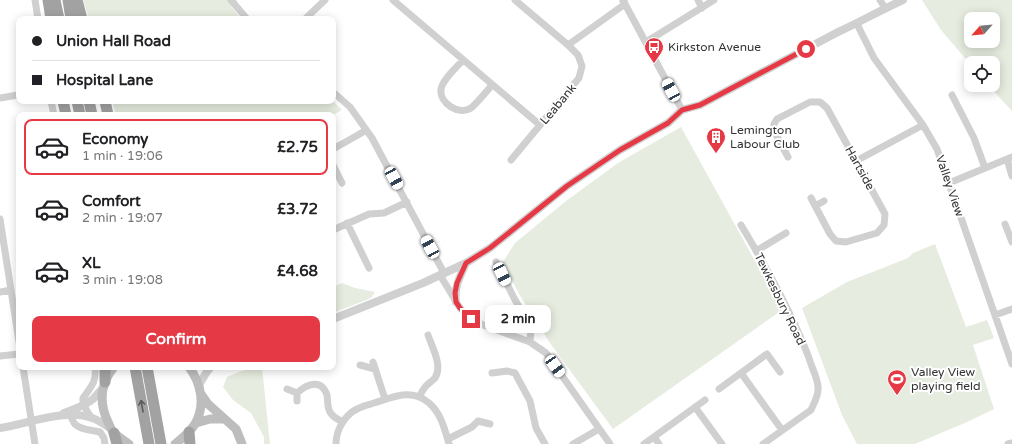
<!DOCTYPE html>
<meta charset="utf-8">
<style>
body{margin:0;font-family:"Varela Round",sans-serif;background:#f2f2f2;color:#202124;height:100vh;display:flex;flex-direction:column;font-size:15px;white-space:nowrap}
*{box-sizing:border-box;margin:0}
p{font-size:13px;color:#757577}
.icon{flex:none;width:22px;height:22px;fill:none;stroke:currentColor;stroke-width:2;stroke-linecap:round;stroke-linejoin:round}
.map{position:relative;flex:1;overflow:hidden}
.panel{position:absolute;left:16px;top:112px;width:320px;height:258px;display:flex;flex-direction:column;background:#fff;border-radius:8px;box-shadow:0 2px 10px #0003}
.panel>*{flex:none}
.guide{position:absolute;left:16px;top:16px;width:320px;height:88px;border-radius:8px;box-shadow:0 2px 10px #0003;display:grid;align-content:center;height:88px;padding:0 16px;background:#fff}
.needle{width:26px;rotate:243deg}
.tools{position:absolute;left:964px;top:12px;display:grid;gap:8px}
.tools a{display:grid;place-items:center;width:36px;height:36px;border-radius:8px;background:#fff;box-shadow:0 2px 10px #0003;font-size:20px}
.end{position:absolute;width:18px;height:18px;margin:-9px;border:5px solid #e63946;background:#fff;box-shadow:0 0 0 2px #fff}
.from{border-radius:50%}
.bubble{position:absolute;height:28px;border-radius:8px;background:#fff;box-shadow:0 2px 10px #0003;font-size:13px;font-weight:800;line-height:28px;text-align:center}
.car{position:absolute;width:12px;height:24px;margin:-12px -6px;border-radius:5px;box-shadow:0 0 3px 1px #0007;background:linear-gradient(#fff 24%,#345 0 40%,#fff 0 76%,#345 0 86%,#fff 0)}
.guide b{display:flex;align-items:center;gap:14px;height:38px;font-size:15px}
.guide b+b{border-top:1px solid #e0e0e0}
.guide i{width:10px;height:10px;background:#202124}
ul{padding:7px 0 0;list-style:none}
li{display:flex;align-items:center;gap:12px;height:56px;margin:0 8px 6px;padding:0 8px;border:2px solid transparent;border-radius:8px}
li div{flex:1}
li b{display:block;font-size:15px}
li em{font-style:normal;font-weight:800}
li.active{border-color:#e63946}
li>.icon{width:36px;height:36px;stroke-width:1.5}
.action{display:flex;gap:8px;margin-top:auto;padding:8px 16px}
.action a{flex:1;height:46px;border-radius:8px;background:#e63946;color:#fff;font-size:16px;font-weight:800;line-height:46px;text-align:center}
.map>svg:first-child{display:block}
</style>
<div class="map">
<svg width="1012" height="444" viewBox="0 0 1012 444">
<rect width="100%" height="100%" fill="#fff"/>
<path fill="#e6ecdf" fill-rule="evenodd" d="M 83,0 L 237,0 L 231,6 L 241,19 L 89,19 Z
M 922,0 L 1012,0 L 1012,111 L 988,85 L 993,85 L 993,63 L 971,63 L 971,65 L 941,30 ZM 971,19 L 993,19 L 993,41 L 971,41 Z
M 112,101 L 333,101 L 342,110 L 333,115 L 116,115 Z
M 681,127 L 782,310 L 613,429 L 550,343 L 519,294 L 503,262 L 515,243 L 566,201 L 618,163 Z
M 935,244 L 966,327 L 987,320 L 994,338 L 973,345 L 994,409 L 967,422 L 915,444 L 857,444 L 842,415 L 802,308 L 847,282 L 908,258 L 913,253 Z
M 342,283 L 355,288 L 375,292 L 371,298 L 333,313 L 333,287 Z
M 254,367 L 262,367 L 270,444 L 264,444 L 264,437 L 251,413 L 233,400 L 223,387 L 227,377 L 239,372 Z"/>
<g fill="none" stroke-linecap="round" stroke-linejoin="round">
<path stroke="#d0d0d0" stroke-width="7" d="M 35,0 L 38,19
M 231,0 L 247,19
M 393,0 L 540,125
M 624,0 L 625,4 L 682,110
M 698,0 L 702,8
M 880,0 L 885,8
M 305,19 L 325,0
M 857,24 L 874,58 L 923,125 L 937,149 L 1012,364
M 646,42 L 714,0
M 568,45 L 625,4 L 623,1
M 463,60 C 456,68 443,79 441,89 C 439,103 459,116 471,108 C 477,103 487,91 492,85
M 333,92 L 350,107 L 372,138 L 444,273
M 952,95 L 974,138 L 985,168
M 0,98 L 18,95
M 51,101 L 54,115
M 333,149 L 358,135 L 366,130
M 788,157 L 774,131 L 774,124 L 777,119 L 810,102 L 820,102 L 827,108 L 885,214 L 884,225 L 877,233 L 846,242 L 836,241 L 830,234 L 811,198
M 1007,159 L 1012,176
M 511,160 L 579,78 L 582,66 L 578,55 L 568,45 L 515,0
M 856,161 L 923,125
M 333,165 L 342,183
M 949,183 L 1012,157
M 815,206 L 824,201
M 0,219 L 19,342
M 347,223 L 369,268
M 1005,224 L 1012,242
M 741,225 C 767,268 791,311 809,358 C 811,366 818,379 818,387 C 819,395 814,403 811,410 L 763,444
M 333,230 L 369,214 L 384,213 L 407,202
M 756,251 L 786,233
M 496,262 L 514,298 L 531,328 L 530,342
M 440,275 L 460,308 L 471,319 L 483,325 L 530,342 L 546,353 L 610,444
M 0,292 L 11,290
M 995,315 L 1012,309
M 0,356 L 19,354
M 373,362 L 385,399
M 360,365 L 375,369
M 23,367 L 35,444
M 492,373 L 507,371 L 515,373 L 530,401 L 536,428 L 545,444
M 741,373 L 782,430
M 287,389 L 297,393 L 297,401
M 719,389 L 767,354 L 780,372
M 297,393 C 307,384 321,378 327,395 C 328,400 327,405 329,410 C 331,416 337,419 343,422
M 419,397 C 421,394 423,389 426,386 C 429,383 432,381 435,378 C 443,366 432,347 428,335
M 695,407 L 722,444
M 70,411 C 71,414 71,418 73,421 C 76,430 92,430 100,432 L 104,438 L 105,444
M 91,417 C 87,411 82,405 83,398 C 91,387 97,381 95,367
M 654,437 L 659,444
M 448,439 L 472,427 L 478,421 L 490,424
M 336,444 C 336,432 342,420 352,412 C 358,407 367,405 374,403 C 393,397 412,388 429,403 C 441,413 445,430 449,444
M 573,444 L 599,429
M 644,444 L 705,400
M 1008,444 L 1012,443"/>
<path stroke="#d0d0d0" stroke-width="8" d="M 456,302 C 454,286 460,277 466,263
M 333,319 L 423,283 L 466,263 L 490,248 L 567,186 L 620,150 L 668,123 L 682,110 L 700,105 L 838,32 C 860,22 881,10 903,0
M 199,385 L 206,373 L 211,367
M 64,413 C 72,410 86,405 93,399 C 97,395 100,391 104,387
M 0,428 C 26,424 67,408 92,418 C 99,420 105,425 111,429"/>
<path stroke="#bdbdbd" stroke-width="9" d="M 114,367 C 100,384 99,403 108,422 C 110,426 111,430 114,433 C 119,437 124,441 129,444
M 201,394 L 208,404 L 236,429 L 242,444
M 196,423 L 210,419 L 224,419
M 175,444 C 183,438 190,432 195,424 C 206,405 201,383 189,367"/>
<path stroke="#a2a2a2" stroke-width="11" d="M 48,0 L 51,19
M 55,0 L 59,19
M 68,0 L 71,19
M 77,0 L 82,19
M 63,101 L 66,115
M 77,101 L 80,115
M 89,101 L 92,115
M 105,101 L 108,115
M 105,367 L 105,382
M 135,367 L 149,444
M 147,367 L 161,444
M 189,432 L 190,444
M 114,433 L 117,444"/>
</g>
<defs><path id="oneway-shaft" d="M-6 0H5M1.5-3L5.5 0L1.5 3" fill="none" stroke-width="1.6" stroke-linecap="round" stroke-linejoin="round"/></defs>
<use stroke="#5a5a5a" href="#oneway-shaft" transform="translate(142 406) rotate(-100)"/>
<g fill="none" stroke-linecap="round" stroke-linejoin="round">
<path stroke="#e63946" stroke-width="5" d="M 471,319 L 460,308 L 456,302 L 455,293 L 457,283 L 466,263 L 490,248 L 567,186 L 620,150 L 668,123 L 682,110 L 700,105 L 806,49"/>
</g>
<defs>
<g id="bus-pin" transform="scale(1)"><path d="M0 17L-7.5 6A9.5 9.5 0 1 1 7.5 6Z" fill="#e63946" stroke="#fff"/><path d="M-5-6H5V4H4V6H2V4H-2V6H-4V4H-5ZM-3.5-4V0h7V-4ZM-3.5 1.2v1.5H-2V1.2ZM2 1.2v1.5H3.5V1.2Z" fill="#fff"/></g>
<g id="building-pin" transform="scale(1)"><path d="M0 17L-7.5 6A9.5 9.5 0 1 1 7.5 6Z" fill="#e63946" stroke="#fff"/><path d="M-4-6H4V6H1V3H-1V6H-4ZM-2.5-4.3h1.7v1.8h-1.7ZM.8-4.3h1.7v1.8H.8ZM-2.5-1h1.7V.8h-1.7ZM.8-1h1.7V.8H.8Z" fill="#fff"/></g>
<g id="stadium-pin" transform="scale(1)"><path d="M0 17L-7.5 6A9.5 9.5 0 1 1 7.5 6Z" fill="#e63946" stroke="#fff"/><path d="M0-5a6.5 5 0 1 0 0 10a6.5 5 0 1 0 0-10ZM-3.5-1.8h7v3.6h-7Z" fill="#fff"/></g>
</defs>
<g fill-rule="evenodd">
<use href="#bus-pin" x="654" y="47"/>
<use href="#building-pin" x="716" y="137"/>
<use href="#stadium-pin" x="897" y="379"/>
</g>
<g text-anchor="middle" stroke-width="4" stroke-linejoin="round" paint-order="stroke">
<g font-size="12" fill="#333" stroke="#fff" text-anchor="start">
<text x="668" y="51">Kirkston Avenue</text>
<text x="730" y="134">Lemington<tspan x="730" dy="14">Labour Club</tspan></text>
<text x="911" y="376">Valley View<tspan x="911" dy="14">playing field</tspan></text>
</g>
<g font-size="12" fill="#333" stroke="#fff">
<text transform="translate(558 104) rotate(-50)" y="4">Leabank</text>
<text transform="translate(860 168) rotate(61)" y="4">Hartside</text>
<text transform="translate(950 186) rotate(71)" y="4">Valley View</text>
<text transform="translate(780 299) rotate(64)" y="4">Tewkesbury Road</text>
</g>
</g>
</svg>
<div class="tools">
<a><svg class="needle" viewBox="-14 -14 28 28"><path d="M0-13l5 13h-10z" fill="#e53935"/><path d="M0 13l5-13h-10z" fill="#757577"/></svg></a>
<a><svg class="icon" aria-label="locate" viewBox="0 0 24 24"><circle cx="12" cy="12" r="6"/><path d="M12 2v4M12 18v4M2 12h4M18 12h4"/></svg></a>
</div>
<i class="end from" style="left:806px;top:49px"></i>
<i class="end" style="left:471px;top:319px"></i>
<div class="bubble" style="left:485px;top:305px;width:66px">2 min</div>
<i class="car" style="left:671px;top:90px;rotate:332deg"></i>
<i class="car" style="left:394px;top:178px;rotate:151deg"></i>
<i class="car" style="left:430px;top:247px;rotate:332deg"></i>
<i class="car" style="left:502px;top:274px;rotate:154deg"></i>
<i class="car" style="left:555px;top:366px;rotate:145deg"></i>
<div class="guide">
<b><i class="from"></i>Union Hall Road</b>
<b><i></i>Hospital Lane</b>
</div>
<section class="panel">
<ul>
<li class="active"><svg class="icon" aria-label="car" viewBox="0 0 24 24"><path d="M5 17H2v-5l4-1 3-4h7l3 4 3 1v5h-3M9 17h6M6 11h13"/><circle cx="7" cy="17" r="2"/><circle cx="17" cy="17" r="2"/></svg><div><b>Economy</b><p>1 min · 19:06</p></div><em>£2.75</em></li>
<li><svg class="icon" aria-label="car" viewBox="0 0 24 24"><path d="M5 17H2v-5l4-1 3-4h7l3 4 3 1v5h-3M9 17h6M6 11h13"/><circle cx="7" cy="17" r="2"/><circle cx="17" cy="17" r="2"/></svg><div><b>Comfort</b><p>2 min · 19:07</p></div><em>£3.72</em></li>
<li><svg class="icon" aria-label="car" viewBox="0 0 24 24"><path d="M5 17H2v-5l4-1 3-4h7l3 4 3 1v5h-3M9 17h6M6 11h13"/><circle cx="7" cy="17" r="2"/><circle cx="17" cy="17" r="2"/></svg><div><b>XL</b><p>3 min · 19:08</p></div><em>£4.68</em></li>
</ul>
<div class="action"><a>Confirm</a></div>
</section>
</div>
